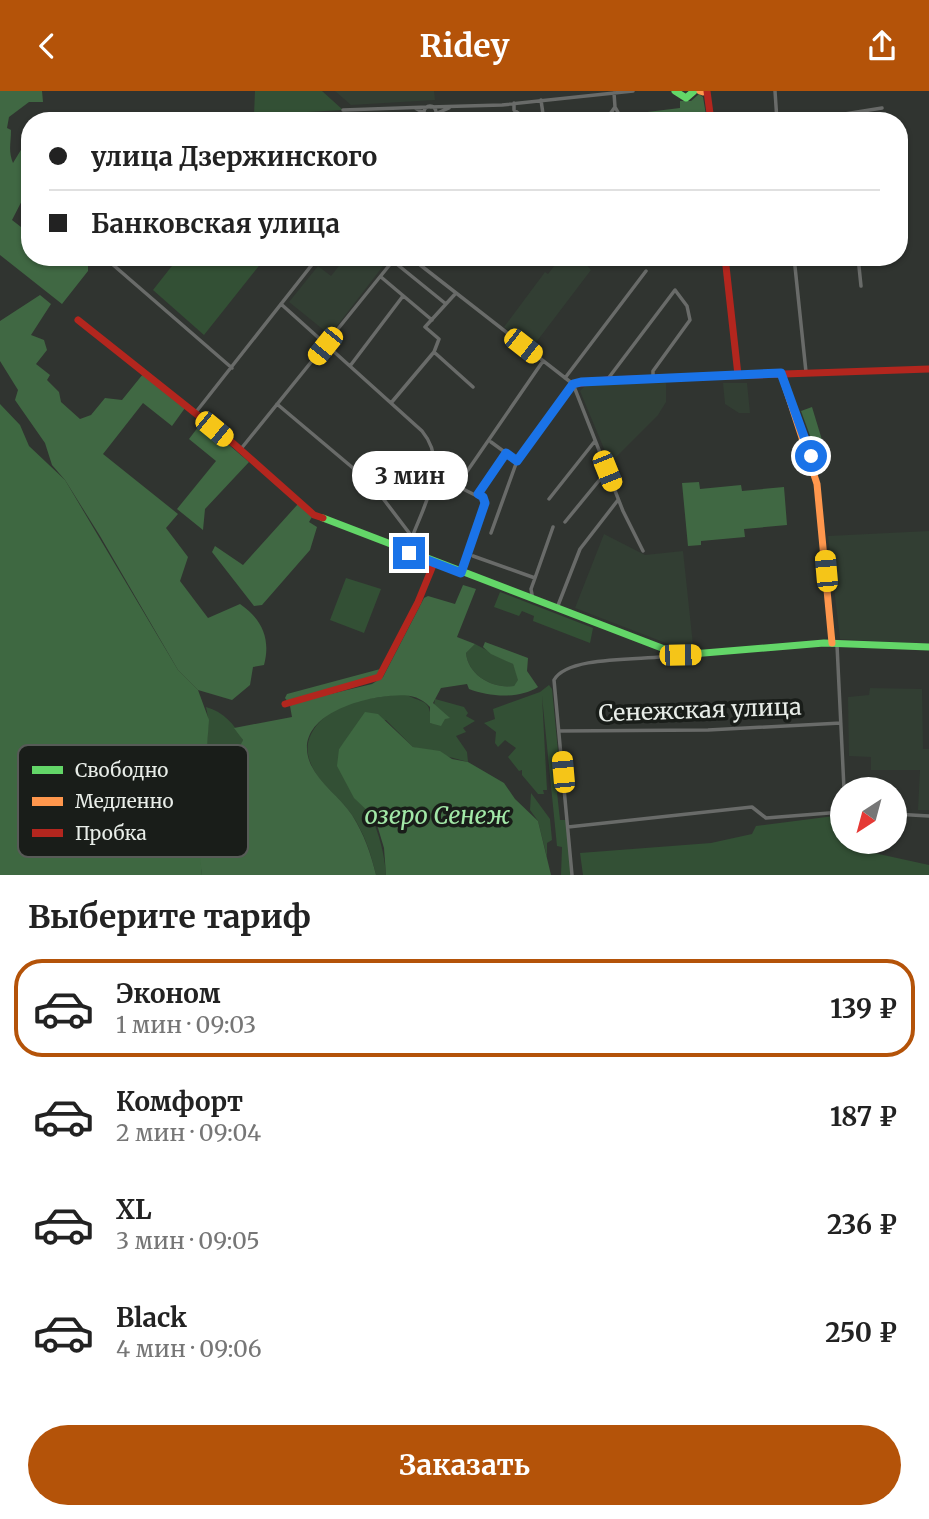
<!DOCTYPE html>
<html lang="ru">
<meta charset="utf-8">
<style>
body{margin:0;font-family:Merriweather,serif;background:#f6f6f6;color:#222;height:100vh;display:flex;flex-direction:column;font-size:26px;white-space:nowrap}
*{box-sizing:border-box;margin:0}
p{font-size:23px;color:#767676}
.icon{flex:none;width:38px;height:38px;fill:none;stroke:currentColor;stroke-width:2;stroke-linecap:round;stroke-linejoin:round}
.map{position:relative;height:784px;overflow:hidden}
.details{display:flex;flex-direction:column;background:#fff;flex:1}
.details>*{flex:none}
.guide{position:absolute;left:21px;top:21px;width:887px;height:154px;border-radius:28px;box-shadow:0 2px 5px #0004;display:grid;align-content:center;height:154px;padding:0 28px;background:#fff}
.needle{width:46px;rotate:216deg}
.fabs{position:absolute;left:830px;top:686px;display:grid;gap:14px}
.fabs a{display:grid;place-items:center;width:77px;height:77px;border-radius:50%;background:#fff;box-shadow:0 2px 5px #0004;font-size:35px}
.end{position:absolute;width:32px;height:32px;margin:-16px;border:9px solid #1a73e8;background:#fff;box-shadow:0 0 0 4px #fff}
.from{border-radius:50%}
.bubble{position:absolute;height:49px;border-radius:24px;background:#fff;box-shadow:0 2px 5px #0004;font-size:23px;font-weight:700;line-height:49px;text-align:center}
.car{position:absolute;width:21px;height:42px;margin:-21px -10px;border-radius:9px;box-shadow:0 0 5px 2px #0007;background:linear-gradient(#f5c518 24%,#345 0 40%,#f5c518 0 76%,#345 0 86%,#f5c518 0)}
.guide b{display:flex;align-items:center;gap:24px;height:66px;font-size:26px}
.guide b+b{border-top:2px solid #e0e0e0}
.guide i{width:18px;height:18px;background:#222}
ul{padding:0;list-style:none}
li{display:flex;align-items:center;gap:21px;height:98px;margin:0 14px 10px;padding:0 14px;border:4px solid transparent;border-radius:28px}
li div{flex:1}
li b{display:block;font-size:26px}
li em{font-style:normal;font-weight:700}
li.on{border-color:#b45309}
li>.icon{width:63px;height:63px;stroke-width:1.5}
h2{padding:0 28px;font-size:32px;line-height:84px}
.primary-button{display:flex;gap:14px;margin-top:auto;padding:14px 28px}
.primary-button a{flex:1;height:80px;border-radius:42px;background:#b45309;color:#fff;font-size:28px;font-weight:700;line-height:80px;text-align:center}
header{display:flex;justify-content:space-between;align-items:center;height:91px;padding:0 28px;background:#b45309;color:#fff;font-size:32px;font-weight:700}
.map>svg:first-child{display:block}
</style>
<header><svg class="icon" aria-label="back" viewBox="0 0 24 24"><path d="M15 5l-7 7 7 7"/></svg>Ridey<svg class="icon" aria-label="share" viewBox="0 0 24 24"><path d="M12 15V3M7 8l5-5 5 5M5 13v7h14v-7"/></svg></header>
<div class="map">
<svg width="929" height="784" viewBox="0 0 929 784">
<rect width="100%" height="100%" fill="#303430"/>
<path fill="#323e33" d="M 335,0 L 434,0 L 435,9 L 351,14 Z
M 346,166 L 390,166 L 330,244 L 289,211 L 318,175 L 331,185 Z
M 561,166 L 580,166 L 591,179 L 531,258 L 504,236 L 545,181 L 548,183 Z
M 666,292 L 666,311 L 658,324 L 610,372 L 580,300 L 586,294 Z
M 723,292 L 747,292 L 750,322 L 739,322 L 725,313 Z
M 929,440 L 929,553 L 840,548 L 828,445 Z
M 604,443 L 645,464 L 683,460 L 693,554 L 671,554 L 575,517 Z
M 870,597 L 922,598 L 923,658 L 929,658 L 929,719 L 918,719 L 920,679 L 871,679 L 871,666 L 849,665 L 848,606 L 869,604 Z"/>
<path fill="#335035" d="M 255,0 L 322,0 L 343,19 L 254,24 Z
M 179,166 L 266,166 L 204,244 L 153,199 Z
M 346,487 L 381,498 L 364,542 L 330,529 Z
M 500,501 L 593,537 L 590,552 L 533,530 L 534,525 L 522,520 L 519,525 L 494,516 Z
M 475,553 L 513,573 L 519,589 L 514,595 C 492,598 468,584 466,562 Z
M 549,594 L 552,598 L 561,691 L 556,692 L 560,729 L 566,729 L 571,784 L 561,784 L 562,756 L 557,755 L 542,605 L 547,699 L 543,699 L 544,703 L 538,703 L 522,684 L 522,679 L 519,680 L 508,666 L 516,657 L 505,649 L 498,656 L 495,652 L 496,641 L 484,632 L 495,628 L 493,618 L 540,601 Z
M 403,601 C 421,615 431,603 431,634 L 435,608 L 464,616 L 468,622 L 466,625 L 475,630 L 463,637 L 466,641 L 456,645 L 467,661 L 468,671 L 413,656 L 386,629 L 355,638 L 339,658 C 359,701 383,736 386,784 L 376,784 C 371,762 364,742 352,724 C 340,706 319,693 311,673 C 298,644 325,621 350,612 C 367,606 386,607 403,601 Z
M 206,616 C 224,621 234,633 243,649 C 238,673 213,682 200,701 C 201,672 213,644 206,616 Z
M 531,702 L 550,728 L 552,749 L 547,752 L 547,766 L 538,730 L 530,719 Z
M 842,724 L 842,751 L 865,751 L 865,760 L 929,774 L 929,784 L 583,784 L 580,762 L 711,752 L 752,743 L 756,735 Z"/>
<path fill="#406843" d="M 0,0 L 42,0 L 43,11 L 29,11 L 9,26 L 7,37 L 11,39 C 11,52 8,60 13,72 L 30,44 L 30,94 L 12,129 L 30,143 L 30,166 L 88,166 L 88,180 L 62,213 L 0,164 Z
M 699,3 L 703,6 L 707,30 L 634,30 L 631,23 L 680,17 L 680,10 L 691,10 Z
M 40,204 L 51,213 L 31,244 L 44,249 L 47,259 L 36,273 L 50,284 L 47,289 L 59,301 L 61,311 L 80,328 L 91,324 L 105,307 L 122,309 L 143,283 L 185,317 L 172,335 L 143,312 L 103,363 L 178,423 L 166,437 L 188,466 L 180,490 L 208,527 L 240,513 C 262,528 271,548 264,574 L 253,576 L 250,594 L 232,609 L 198,599 L 178,579 L 100,445 L 65,389 L 52,374 L 45,352 L 15,309 L 18,299 L 0,270 L 0,230 Z
M 812,316 L 829,372 L 820,372 L 801,320 Z
M 202,331 L 249,371 L 205,418 L 203,439 L 177,418 L 216,370 L 189,348 Z
M 699,391 L 700,398 L 741,394 L 742,400 L 784,396 L 787,434 L 744,438 L 745,446 L 701,450 L 701,454 L 688,455 L 682,392 Z
M 298,413 L 312,426 L 309,431 L 317,436 L 310,459 L 262,514 L 254,515 L 212,461 L 215,455 L 243,474 Z
M 463,494 L 476,498 L 457,546 L 475,553 L 466,562 C 468,584 492,598 514,595 L 518,589 L 513,573 L 491,563 L 483,556 L 485,551 L 528,567 L 527,580 L 538,596 C 519,608 490,606 469,598 L 467,593 L 441,597 L 433,612 L 450,627 L 445,628 L 441,635 L 430,632 L 430,616 C 416,601 399,604 381,606 C 350,610 291,630 311,674 C 320,693 340,706 352,724 C 364,743 371,763 376,784 L 202,784 L 199,765 L 200,701 L 213,684 L 234,668 L 243,649 L 234,637 L 292,626 L 290,615 L 297,611 L 372,593 L 383,586 L 424,507 L 428,505 L 455,513 Z
M 384,577 L 375,587 L 288,611 L 285,607 L 287,603 Z"/>
<path fill="#3e6841" d="M 0,313 L 20,334 L 29,355 L 65,389 L 178,579 L 198,599 L 209,629 L 207,656 L 200,676 L 198,745 L 202,784 L 0,784 Z
M 365,621 L 378,623 L 413,656 L 440,660 L 452,668 L 468,671 L 504,692 L 515,708 L 538,730 L 551,784 L 386,784 L 384,757 L 375,727 L 354,707 L 337,675 L 339,658 Z"/>
<g fill="none" stroke-linecap="round" stroke-linejoin="round">
<path stroke="#696b69" stroke-width="3.5" d="M 775,0 L 777,30
M 614,2 L 615,16 L 623,30
M 541,9 L 544,30
M 514,12 L 514,19 L 529,30
M424 21a6 6 0 1 1 12 0a6 6 0 1 1-12 0Z
M 430,16 L 502,14 L 633,0
M 415,17 L 424,22 L 421,30
M 343,19 L 428,16
M 435,23 L 449,17
M 515,30 L 519,23
M 605,30 L 615,16
M 801,30 L 882,17
M 104,166 L 232,277
M 410,166 L 573,293
M 794,166 L 806,281
M 858,166 L 861,195
M 393,170 L 446,213
M 381,186 L 432,229
M 281,213 L 422,340 C 450,374 424,413 411,449
M 434,261 L 473,296
M 350,275 L 403,205
M 565,287 L 646,180
M 607,289 L 675,199 L 687,215 L 690,229 L 653,280 L 653,287
M 573,293 L 623,420 L 643,460
M 391,312 L 434,261 L 439,248 L 425,236 L 456,202
M 277,313 L 372,393 L 429,468
M 196,321 L 318,166
M 491,351 L 517,370
M 240,359 L 396,166
M 478,403 L 506,362
M 549,408 L 595,350
M 565,431 L 606,381
M 491,442 L 517,370 L 573,293
M 473,465 L 535,487 L 531,498 L 533,509
M 462,482 L 485,409 L 457,395 L 543,270
M 535,487 L 553,436
M 557,517 L 580,458 L 618,409
M 837,554 L 844,698
M 559,640 L 708,639 L 841,632
M 894,723 L 929,725
M 568,736 L 752,716 L 766,727 L 842,721
M 572,784 L 554,589 C 568,563 649,570 678,564"/>
<path stroke="#63d668" stroke-width="7" d="M 675,0 L 686,7 L 694,0
M 323,427 L 680,564 L 824,552 L 929,556"/>
<path stroke="#ff974d" stroke-width="7" d="M 700,0 L 703,1
M 781,282 L 817,393 L 832,552"/>
<path stroke="#b3261e" stroke-width="7" d="M 707,0 L 711,30
M 725,166 L 738,284
M 78,229 L 234,353 L 314,424 L 323,427
M 573,293 L 607,289 L 929,278
M 285,613 L 379,586 L 418,511 L 434,472"/>
</g>
<g fill="none" stroke-linecap="round" stroke-linejoin="round">
<path stroke="#1a73e8" stroke-width="9" d="M 409,462 L 461,482 L 485,412 L 483,406 L 478,403 L 506,362 L 517,370 L 573,293 L 581,291 L 781,282 L 811,365"/>
</g>
<g text-anchor="middle" stroke-width="7" stroke-linejoin="round" paint-order="stroke">
<g font-size="23" fill="#e8ede8" stroke="#191d19">
<text transform="translate(700 619) rotate(-2)" y="8">Сенежская улица</text>
</g>
<g font-size="24" font-style="italic" fill="#a2e8a7" stroke="#191d19">
<text x="437" y="733">озеро Сенеж</text>
</g>
</g>
<rect x="18" y="654" width="230" height="112" rx="10" fill="#191d19" stroke="#575b57" stroke-width="2"/>
<rect x="32" y="675" width="31" height="8" fill="#63d668"/>
<rect x="32" y="706" width="31" height="9" fill="#ff974d"/>
<rect x="32" y="738" width="31" height="8" fill="#b3261e"/>
<g font-size="19" fill="#e8ede8">
<text x="75" y="686">Свободно</text>
<text x="75" y="717">Медленно</text>
<text x="75" y="749">Пробка</text>
</g>
</svg>
<div class="fabs">
<a><svg class="needle" viewBox="-14 -14 28 28"><path d="M0-13l5 13h-10z" fill="#e53935"/><path d="M0 13l5-13h-10z" fill="#767676"/></svg></a>
</div>
<i class="end from" style="left:811px;top:365px"></i>
<i class="end" style="left:409px;top:462px"></i>
<div class="bubble" style="left:352px;top:360px;width:116px">3 мин</div>
<i class="car" style="left:325px;top:255px;rotate:219deg"></i>
<i class="car" style="left:523px;top:255px;rotate:128deg"></i>
<i class="car" style="left:214px;top:338px;rotate:129deg"></i>
<i class="car" style="left:607px;top:380px;rotate:158deg"></i>
<i class="car" style="left:826px;top:480px;rotate:355deg"></i>
<i class="car" style="left:680px;top:564px;rotate:89deg"></i>
<i class="car" style="left:563px;top:681px;rotate:355deg"></i>
<div class="guide">
<b><i class="from"></i>улица Дзержинского</b>
<b><i></i>Банковская улица</b>
</div>
</div>
<section class="details">
<h2>Выберите тариф</h2>
<ul>
<li class="on"><svg class="icon" aria-label="car" viewBox="0 0 24 24"><path d="M5 17H2v-5l4-1 3-4h7l3 4 3 1v5h-3M9 17h6M6 11h13"/><circle cx="7" cy="17" r="2"/><circle cx="17" cy="17" r="2"/></svg><div><b>Эконом</b><p>1 мин · 09:03</p></div><em>139 ₽</em></li>
<li><svg class="icon" aria-label="car" viewBox="0 0 24 24"><path d="M5 17H2v-5l4-1 3-4h7l3 4 3 1v5h-3M9 17h6M6 11h13"/><circle cx="7" cy="17" r="2"/><circle cx="17" cy="17" r="2"/></svg><div><b>Комфорт</b><p>2 мин · 09:04</p></div><em>187 ₽</em></li>
<li><svg class="icon" aria-label="car" viewBox="0 0 24 24"><path d="M5 17H2v-5l4-1 3-4h7l3 4 3 1v5h-3M9 17h6M6 11h13"/><circle cx="7" cy="17" r="2"/><circle cx="17" cy="17" r="2"/></svg><div><b>XL</b><p>3 мин · 09:05</p></div><em>236 ₽</em></li>
<li><svg class="icon" aria-label="car" viewBox="0 0 24 24"><path d="M5 17H2v-5l4-1 3-4h7l3 4 3 1v5h-3M9 17h6M6 11h13"/><circle cx="7" cy="17" r="2"/><circle cx="17" cy="17" r="2"/></svg><div><b>Black</b><p>4 мин · 09:06</p></div><em>250 ₽</em></li>
</ul>
<div class="primary-button"><a>Заказать</a></div>
</section>
